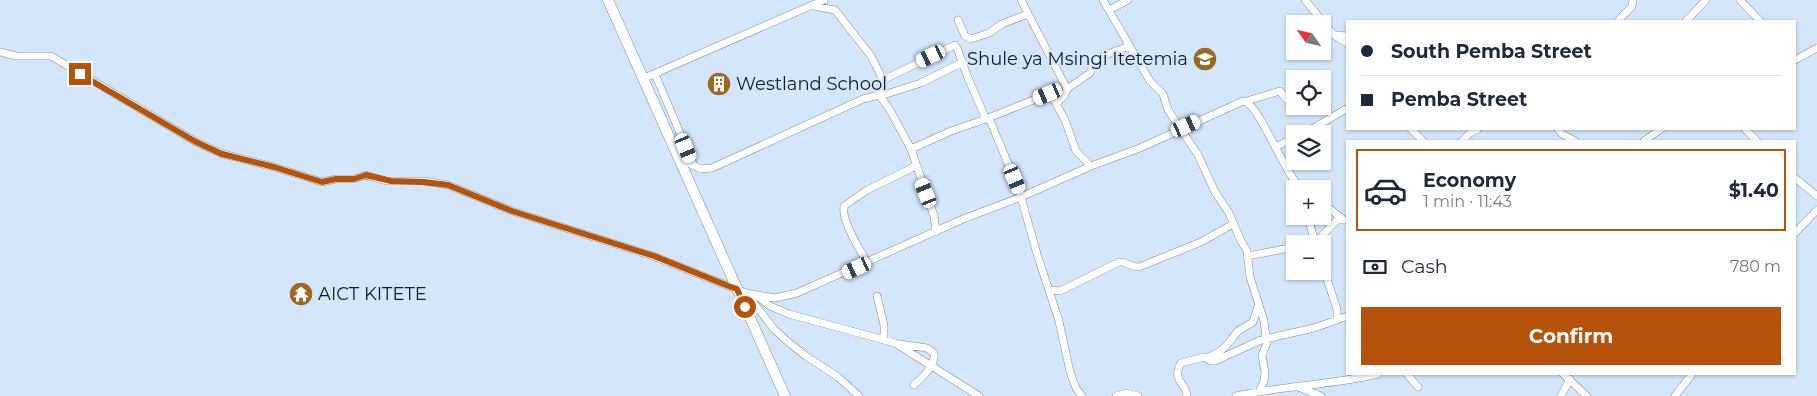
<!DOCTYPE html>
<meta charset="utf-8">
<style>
body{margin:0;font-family:Montserrat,sans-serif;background:#f6f6f7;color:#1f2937;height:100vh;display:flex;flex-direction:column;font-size:19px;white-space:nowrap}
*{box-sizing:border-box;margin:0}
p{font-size:16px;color:#747a83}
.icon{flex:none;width:28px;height:28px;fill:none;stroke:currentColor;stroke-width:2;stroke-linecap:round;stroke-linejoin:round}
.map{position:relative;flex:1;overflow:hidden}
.drawer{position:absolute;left:1346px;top:140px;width:450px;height:235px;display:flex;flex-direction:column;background:#fff;border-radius:0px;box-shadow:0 1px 4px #0004}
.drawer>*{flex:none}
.guide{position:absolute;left:1346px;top:20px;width:450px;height:110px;border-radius:0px;box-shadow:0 1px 4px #0004;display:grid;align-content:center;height:110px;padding:0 15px;background:#fff}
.needle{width:32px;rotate:304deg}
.controls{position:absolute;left:1286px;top:15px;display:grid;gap:10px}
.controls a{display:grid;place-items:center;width:45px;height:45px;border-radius:0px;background:#fff;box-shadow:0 1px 4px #0004;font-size:25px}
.end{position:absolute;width:22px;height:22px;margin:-11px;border:6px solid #b45309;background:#fff;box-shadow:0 0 0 2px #fff}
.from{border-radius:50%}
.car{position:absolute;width:15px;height:30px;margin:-15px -8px;border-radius:6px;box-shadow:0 0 4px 1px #0007;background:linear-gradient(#fff 24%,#345 0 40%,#fff 0 76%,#345 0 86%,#fff 0)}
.guide b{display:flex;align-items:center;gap:18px;height:48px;font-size:19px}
.guide b+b{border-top:1px solid #e0e1e3}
.guide i{width:12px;height:12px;background:#1f2937}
ul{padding:9px 0 0;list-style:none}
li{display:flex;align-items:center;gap:15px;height:82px;margin:0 10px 8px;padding:0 5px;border:2px solid transparent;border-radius:0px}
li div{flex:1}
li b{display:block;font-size:19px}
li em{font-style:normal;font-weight:700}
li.selected{border-color:#b45309}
li>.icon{width:45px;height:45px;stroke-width:1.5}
.pay{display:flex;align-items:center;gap:12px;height:55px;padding:0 15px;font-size:19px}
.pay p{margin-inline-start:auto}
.button{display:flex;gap:10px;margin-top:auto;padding:10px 15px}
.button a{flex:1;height:58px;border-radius:0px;background:#b45309;color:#fff;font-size:20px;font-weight:700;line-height:58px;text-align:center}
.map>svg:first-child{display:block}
</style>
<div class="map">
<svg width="1817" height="396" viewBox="0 0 1817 396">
<rect width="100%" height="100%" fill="#d3e6fa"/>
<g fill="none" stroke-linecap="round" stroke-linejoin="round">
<g stroke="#7b8d9f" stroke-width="8">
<path id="street" d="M 1021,0 L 1067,89
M 1103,0 L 1150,81 L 1163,94 L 1168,110 L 1198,155 L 1215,192 L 1229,213 L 1241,241 L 1247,251 L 1250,277 L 1264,321 L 1266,338 L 1267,343 L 1262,355 L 1265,373 L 1264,381 L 1259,392
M 1305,0 L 1334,35 L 1348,44
M 1740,0 L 1760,21
M 814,6 L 835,10 L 871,56 L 884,82 L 880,96 L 890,110 L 911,149 L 934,216 L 936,232
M 1109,10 L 1128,0
M 958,20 L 965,36 L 971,39 L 989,33 L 1002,24 L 1028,14
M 1618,21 L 1632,6 L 1633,0
M 1686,21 L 1706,0
M 1334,35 L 1348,36
M 0,52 L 16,56 L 51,56 L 196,142 L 223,154 L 274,167 L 322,182 L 336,179 L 354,179 L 366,175 L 386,181 L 424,181 L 448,185 L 512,211 L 653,256 L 746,293 L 775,298 L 797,293 L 963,219 L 1021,197 L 1091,166 L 1140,148 L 1243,101 C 1259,102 1284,175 1302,189
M 1795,60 L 1817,48
M 655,74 L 694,166
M 642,79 L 824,0
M 883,80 L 955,45 L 957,48 L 968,78 L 986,119
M 880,96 L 921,83 L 963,62
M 1053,98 L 1065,120 L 1076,151 L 1091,166
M 1247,101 L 1280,91 L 1292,106 L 1295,105
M 989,118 L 1022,197
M 1411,129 L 1423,141
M 1558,129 L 1562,134 L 1575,141
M 1745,129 L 1757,141
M 1303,134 L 1348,108
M 1462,141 L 1470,133 L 1478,129
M 1644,141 L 1661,129
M 1275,147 L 1295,138
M 911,149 L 951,131 L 986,119 L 1048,94 L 1052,94 L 1059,101 L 1064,96 L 1067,89 L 1090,73 L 1095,62 L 1100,57 L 1129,46
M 678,158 L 701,169 L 712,168 L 863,99 L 879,95
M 1795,178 L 1817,196
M 1021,197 L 1037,254 L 1059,321 L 1070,372 L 1076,388 L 1082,396
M 1322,203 L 1344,220
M 1307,216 L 1316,244
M 1795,233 L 1817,210
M 1311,244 L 1321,237 L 1337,220 L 1344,220
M 1248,256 L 1295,247
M 867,263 C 860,249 841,221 844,206 L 867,190 L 916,166
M 1322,264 L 1337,309 L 1337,319
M 1049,290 L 1060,291 L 1119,262 C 1127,261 1131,268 1139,267 L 1201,242 L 1233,224
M 746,293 L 774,329 L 788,342 L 806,356 L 838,377 L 859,396
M 877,296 L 884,325 L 884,340
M 758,297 L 770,306 L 789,314 L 895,343 L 979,396
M 899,344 L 927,348 L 934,353 C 936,366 923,376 914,385
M 1207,358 L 1219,352 L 1227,345 L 1238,331 L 1253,322 L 1258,306
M 1407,374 L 1418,387
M 1563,374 L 1587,396
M 1298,387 L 1321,396
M 1116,396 L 1127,393 L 1138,396
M 1187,396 C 1186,382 1171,381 1181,363 L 1204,357 L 1211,361 L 1215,361 L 1261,340 L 1314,328 L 1348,316
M 1236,396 C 1283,386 1331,385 1378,374
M 1561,396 L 1570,379
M 1675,396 L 1692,374"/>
</g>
<g stroke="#7b8d9f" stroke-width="11">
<path id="secondary" d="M 608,0 L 785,396"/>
</g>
<use href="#street" stroke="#fff" stroke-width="7"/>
<use href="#secondary" stroke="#fff" stroke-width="10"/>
</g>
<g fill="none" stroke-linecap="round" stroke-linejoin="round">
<path stroke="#b45309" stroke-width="6" d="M 80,74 L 196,142 L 222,154 L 274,167 L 322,182 L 336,179 L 354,179 L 366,175 L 391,181 L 424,182 L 448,185 L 512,211 L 654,256 L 731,287 L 737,289 L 745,307"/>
</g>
<defs>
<g id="school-disc" transform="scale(1.25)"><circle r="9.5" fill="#9c671f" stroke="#d3e6fa"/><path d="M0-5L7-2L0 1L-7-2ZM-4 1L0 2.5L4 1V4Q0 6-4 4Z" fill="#fff"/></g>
<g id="building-disc" transform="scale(1.25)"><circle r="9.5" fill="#9c671f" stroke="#d3e6fa"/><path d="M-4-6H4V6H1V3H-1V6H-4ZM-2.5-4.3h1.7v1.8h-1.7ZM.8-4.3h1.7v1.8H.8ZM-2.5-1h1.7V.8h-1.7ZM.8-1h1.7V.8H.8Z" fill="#fff"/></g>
<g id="temple-disc" transform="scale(1.25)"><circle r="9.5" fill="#9c671f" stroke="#d3e6fa"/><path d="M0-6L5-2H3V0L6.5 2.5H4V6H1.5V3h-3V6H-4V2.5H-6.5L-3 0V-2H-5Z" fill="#fff"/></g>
</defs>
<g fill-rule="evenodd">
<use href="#school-disc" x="1205" y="59"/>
<use href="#building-disc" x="719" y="84"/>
<use href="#temple-disc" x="301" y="294"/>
</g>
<g text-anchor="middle" stroke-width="4.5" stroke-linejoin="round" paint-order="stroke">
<g font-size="18" fill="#151c23" stroke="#d3e6fa" text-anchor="start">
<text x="1188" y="65" text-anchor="end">Shule ya Msingi Itetemia</text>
<text x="736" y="90">Westland School</text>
<text x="318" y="300">AICT KITETE</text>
</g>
</g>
</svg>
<div class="controls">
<a><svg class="needle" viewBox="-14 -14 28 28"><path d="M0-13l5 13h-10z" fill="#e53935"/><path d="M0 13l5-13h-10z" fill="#747a83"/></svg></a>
<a><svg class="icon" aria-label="locate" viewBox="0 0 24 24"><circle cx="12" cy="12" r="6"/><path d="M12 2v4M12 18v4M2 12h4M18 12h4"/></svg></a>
<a><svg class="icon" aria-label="layers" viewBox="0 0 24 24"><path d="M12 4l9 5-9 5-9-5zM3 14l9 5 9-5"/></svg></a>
<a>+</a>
<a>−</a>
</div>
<i class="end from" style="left:745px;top:307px"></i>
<i class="end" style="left:80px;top:74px"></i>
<i class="car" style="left:931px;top:56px;rotate:244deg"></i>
<i class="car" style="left:1048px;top:94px;rotate:247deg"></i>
<i class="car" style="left:1186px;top:126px;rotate:66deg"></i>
<i class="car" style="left:686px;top:148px;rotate:157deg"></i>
<i class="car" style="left:1015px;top:179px;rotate:157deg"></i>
<i class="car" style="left:926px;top:193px;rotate:338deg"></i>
<i class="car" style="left:857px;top:268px;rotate:245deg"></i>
<div class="guide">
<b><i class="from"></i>South Pemba Street</b>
<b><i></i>Pemba Street</b>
</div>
<section class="drawer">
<ul>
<li class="selected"><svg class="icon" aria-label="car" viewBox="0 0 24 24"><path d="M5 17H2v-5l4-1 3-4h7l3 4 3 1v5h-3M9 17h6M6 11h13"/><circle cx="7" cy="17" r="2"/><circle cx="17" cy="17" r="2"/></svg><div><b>Economy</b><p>1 min · 11:43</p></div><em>$1.40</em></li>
</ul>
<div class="pay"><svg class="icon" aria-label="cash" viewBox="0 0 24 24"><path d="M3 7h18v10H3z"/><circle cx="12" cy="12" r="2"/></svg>Cash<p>780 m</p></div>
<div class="button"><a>Confirm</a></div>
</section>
</div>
